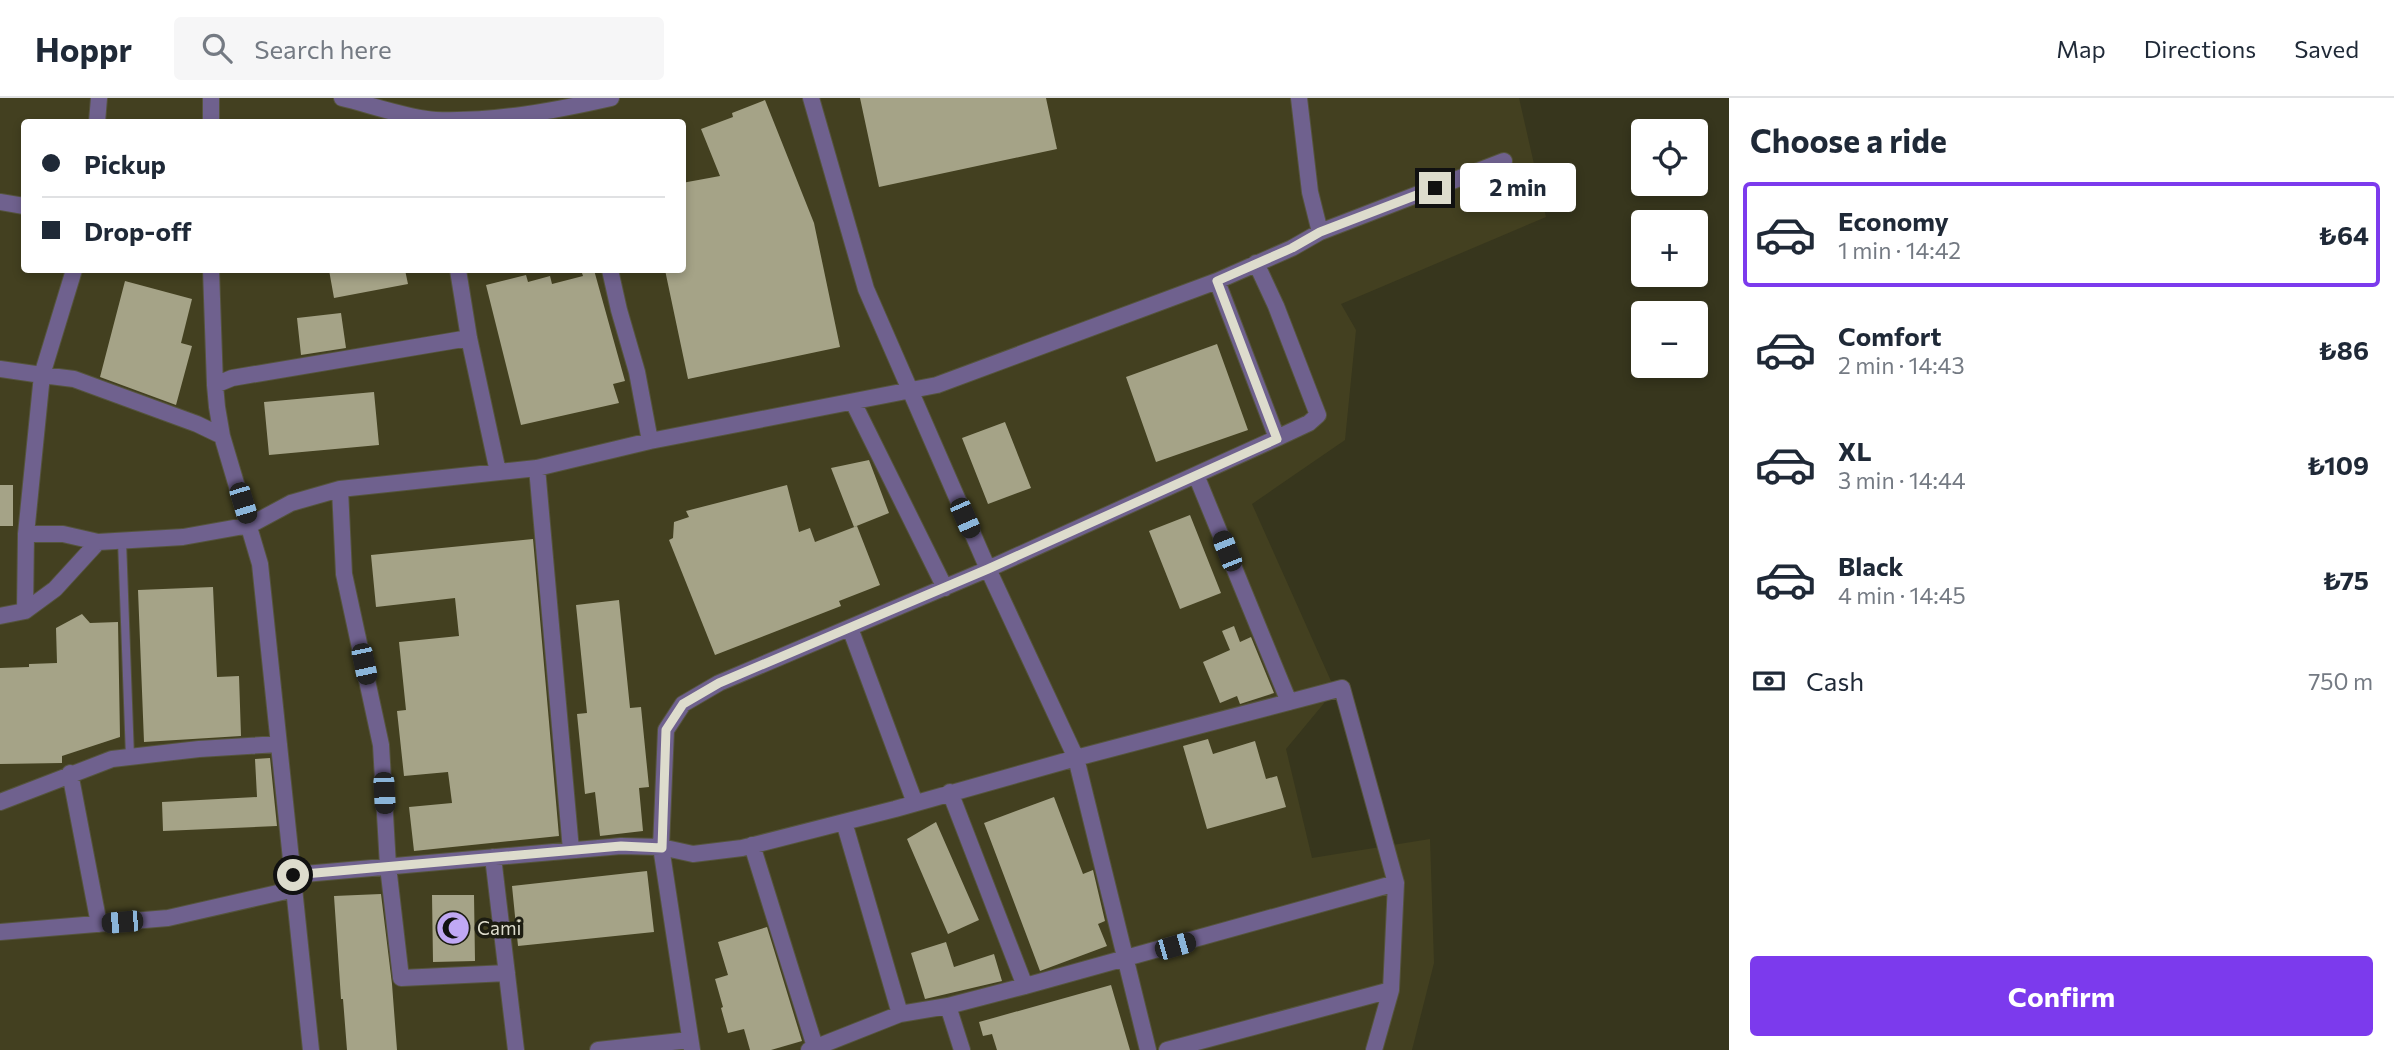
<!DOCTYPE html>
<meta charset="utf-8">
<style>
body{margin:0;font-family:Commissioner,sans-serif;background:#f6f6f7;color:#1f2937;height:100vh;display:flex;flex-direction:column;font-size:26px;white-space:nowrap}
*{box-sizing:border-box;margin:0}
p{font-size:23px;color:#747a83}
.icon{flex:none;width:38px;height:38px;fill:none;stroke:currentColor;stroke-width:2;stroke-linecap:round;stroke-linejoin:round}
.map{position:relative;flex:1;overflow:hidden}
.details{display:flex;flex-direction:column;background:#fff;width:665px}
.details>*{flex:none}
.top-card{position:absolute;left:21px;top:21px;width:665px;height:154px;border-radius:7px;box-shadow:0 4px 10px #0003;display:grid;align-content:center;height:154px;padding:0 21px;background:#fff}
.fabs{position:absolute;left:1631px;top:21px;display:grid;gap:14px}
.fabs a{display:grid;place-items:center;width:77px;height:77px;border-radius:7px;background:#fff;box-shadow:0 4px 10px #0003;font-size:35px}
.end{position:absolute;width:32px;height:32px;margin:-16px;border:9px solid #dddccd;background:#111;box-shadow:0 0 0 4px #111}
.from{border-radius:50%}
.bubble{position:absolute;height:49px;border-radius:7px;background:#fff;box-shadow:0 4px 10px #0003;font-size:23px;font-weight:700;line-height:49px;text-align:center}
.car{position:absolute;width:21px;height:42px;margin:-21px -10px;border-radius:9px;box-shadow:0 0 5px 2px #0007;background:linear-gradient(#222 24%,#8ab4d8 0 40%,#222 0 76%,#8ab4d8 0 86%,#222 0)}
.top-card b{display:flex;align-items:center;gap:24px;height:66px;font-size:26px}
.top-card b+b{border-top:2px solid #e0e1e3}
.top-card i{width:18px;height:18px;background:#1f2937}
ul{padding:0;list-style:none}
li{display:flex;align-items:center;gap:21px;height:105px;margin:0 14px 10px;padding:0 7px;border:4px solid transparent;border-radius:7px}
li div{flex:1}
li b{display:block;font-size:26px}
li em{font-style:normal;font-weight:700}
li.current{border-color:#7c3aed}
li>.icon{width:63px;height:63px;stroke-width:1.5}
h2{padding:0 21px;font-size:32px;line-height:84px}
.pay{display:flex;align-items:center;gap:18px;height:77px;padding:0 21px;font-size:26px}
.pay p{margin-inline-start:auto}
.primary-button{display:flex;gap:14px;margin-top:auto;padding:14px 21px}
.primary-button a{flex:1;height:80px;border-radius:7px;background:#7c3aed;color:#fff;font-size:28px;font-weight:700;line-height:80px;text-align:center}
header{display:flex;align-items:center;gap:42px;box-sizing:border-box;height:98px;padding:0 35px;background:#fff;border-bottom:2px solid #e0e1e3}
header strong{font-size:33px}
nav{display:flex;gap:38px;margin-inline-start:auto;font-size:24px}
.search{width:490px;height:63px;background:#f6f6f7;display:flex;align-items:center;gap:18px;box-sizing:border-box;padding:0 24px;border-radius:7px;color:#747a83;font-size:26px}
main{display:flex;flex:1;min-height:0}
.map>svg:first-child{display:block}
</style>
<header>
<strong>Hoppr</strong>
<div class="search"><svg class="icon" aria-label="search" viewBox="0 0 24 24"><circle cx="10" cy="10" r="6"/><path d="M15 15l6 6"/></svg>Search here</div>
<nav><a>Map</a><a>Directions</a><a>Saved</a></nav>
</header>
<main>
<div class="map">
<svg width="1729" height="952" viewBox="0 0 1729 952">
<rect width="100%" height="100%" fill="#37361d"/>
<path fill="#434020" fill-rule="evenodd" d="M 0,0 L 1519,0 L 1546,119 L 1341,206 L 1356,232 L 1345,342 L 1252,406 L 1335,592 L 1286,651 L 1312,760 L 1430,741 L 1434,865 L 1412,952 L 0,952 ZM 24,24 L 682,24 L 682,172 L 24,172 Z"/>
<path fill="#a5a387" d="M 860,0 L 1046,0 L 1057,51 L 879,89 Z
M 765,2 L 814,125 L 840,249 L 688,281 L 665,172 L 682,172 L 682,85 L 720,78 L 701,31 L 733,19 L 732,15 Z
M 329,172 L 405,172 L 408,186 L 334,200 Z
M 581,172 L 594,172 L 625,283 L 613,286 L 619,305 L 521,327 L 486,187 L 526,177 L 528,184 L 550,178 L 552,186 L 583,178 Z
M 125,183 L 192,201 L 181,245 L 192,248 L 176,307 L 100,279 Z
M 341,215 L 346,250 L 301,257 L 297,220 Z
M 1217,246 L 1248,332 L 1156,364 L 1126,279 Z
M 374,294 L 379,347 L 269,357 L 264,304 Z
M 1005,324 L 1031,390 L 988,406 L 962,340 Z
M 869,362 L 889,415 L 854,429 L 831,370 Z
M 0,387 L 13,387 L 13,428 L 0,428 Z
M 787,387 L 799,434 L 810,430 L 815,444 L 857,428 L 880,487 L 839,503 L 841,508 L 715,557 L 669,442 L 673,440 L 674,424 L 689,419 L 686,413 Z
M 1190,417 L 1221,495 L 1180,511 L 1149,433 Z
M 533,441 L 559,738 L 414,753 L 409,709 L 452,705 L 448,674 L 404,678 L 397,613 L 406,612 L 399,544 L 459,538 L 455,500 L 376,509 L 371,457 Z
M 213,489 L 217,579 L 239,578 L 241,638 L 144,644 L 138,492 Z
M 619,502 L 630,610 L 641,609 L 649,689 L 639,690 L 643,733 L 600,738 L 595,694 L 585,696 L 577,616 L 587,615 L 576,507 Z
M 82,516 L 90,525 L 118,524 L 120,639 L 62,658 L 62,665 L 0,666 L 0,570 L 29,569 L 29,566 L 57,565 L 56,530 Z
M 1234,528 L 1240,544 L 1251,539 L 1274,595 L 1240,606 L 1237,598 L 1220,605 L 1203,564 L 1230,552 L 1222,533 Z
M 1208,641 L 1213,656 L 1255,643 L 1266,681 L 1277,678 L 1286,709 L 1207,731 L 1183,648 Z
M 270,660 L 277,728 L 163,733 L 162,704 L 257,699 L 255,661 Z
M 1054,699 L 1083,776 L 1093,772 L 1105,823 L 1098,826 L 1107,848 L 1040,873 L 984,725 Z
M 936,724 L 979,822 L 948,836 L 907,741 Z
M 647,773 L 654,834 L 518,848 L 512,788 Z
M 381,796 L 392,886 L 397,952 L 347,952 L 343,901 L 341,901 L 334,798 Z
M 432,797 L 474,797 L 475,863 L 433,864 Z
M 767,829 L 802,943 L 771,952 L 750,952 L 744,931 L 728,935 L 721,910 L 723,909 L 715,881 L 728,877 L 718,844 Z
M 946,844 L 954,869 L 994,856 L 1002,883 L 925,901 L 911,855 Z
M 1111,887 L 1130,952 L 997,952 L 992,936 L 983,938 L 979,924 Z"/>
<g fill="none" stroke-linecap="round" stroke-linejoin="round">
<g stroke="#55543d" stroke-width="10">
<path id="lane" d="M 122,443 L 130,659"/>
</g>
<g stroke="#55543d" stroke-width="18">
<path id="street" d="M 211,0 L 211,24
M 342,0 C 368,6 410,21 436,22 C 494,24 554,13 611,0
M 811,0 L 866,191 L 988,471 L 1076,660 L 1148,952
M 1299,0 L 1310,94 L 1320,134
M 97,24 L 99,0
M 0,104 L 24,108
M 1256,165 L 1276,208 L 1318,317 L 1309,325 L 1277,340
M 74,172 L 42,277 L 74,281 L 197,326 L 222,338
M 211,172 L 215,287 L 217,309 L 222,338 L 260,466 L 311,952
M 458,172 L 469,240 L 498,374
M 0,271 L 42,277 L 26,436 L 63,436 L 98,444
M 215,287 L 232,280 L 469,240
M 853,304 L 945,490
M 650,343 L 937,287 L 1217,183 L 1292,150 L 1320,134 L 1504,63
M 537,370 L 571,752
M 1196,377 L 1289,604
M 340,391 L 344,476 L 381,647 L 388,768 L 401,880 L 507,875
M 25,513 L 26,436
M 0,518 L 25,513 L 55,491 L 98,444 L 183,439 L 250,427 L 291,405 L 340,391 L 537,370 L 650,343 L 637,274 L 619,212 L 610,172
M 850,530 L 915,705
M 70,675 L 99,826
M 950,694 L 1025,888
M 0,704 L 112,661 L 199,651 L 279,646
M 844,724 L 900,916
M 752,747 L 816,952
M 493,759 L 516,952
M 293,777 L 621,748 L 661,749 L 693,756 L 742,750 L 895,711 L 1076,660 L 1342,590 L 1396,785 L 1391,892 L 1374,952
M 0,834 L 168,820 L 295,791
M 948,908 L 962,952
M 598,952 L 690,942
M 692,952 L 661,749 L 666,632 L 683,606 L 719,585 L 988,471 L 1277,340 L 1217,183
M 809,952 L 900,916 L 948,908 L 1025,888 L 1396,785
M 1167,952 L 1391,892"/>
</g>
<use href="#lane" stroke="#6f618e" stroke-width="8"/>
<use href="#street" stroke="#6f618e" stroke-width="16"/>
</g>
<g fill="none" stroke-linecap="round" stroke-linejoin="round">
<path stroke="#dddccd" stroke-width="9" d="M 293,777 L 621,748 L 662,750 L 666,632 L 683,606 L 719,585 L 988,471 L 1277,341 L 1217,183 L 1292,150 L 1320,134 L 1435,90"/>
</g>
<defs>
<g id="mosque-disc" transform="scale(1.75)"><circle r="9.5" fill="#c0a8f4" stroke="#1d1d12"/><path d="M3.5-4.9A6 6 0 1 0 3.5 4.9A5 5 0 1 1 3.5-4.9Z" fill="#111"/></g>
</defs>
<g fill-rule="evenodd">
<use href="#mosque-disc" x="453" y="830"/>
</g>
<g text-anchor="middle" stroke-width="7" stroke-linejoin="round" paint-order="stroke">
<g font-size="19" fill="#dddccd" stroke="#1d1d12" text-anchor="start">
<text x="477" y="837">Cami</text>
</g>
</g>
</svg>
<div class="fabs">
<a><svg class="icon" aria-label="locate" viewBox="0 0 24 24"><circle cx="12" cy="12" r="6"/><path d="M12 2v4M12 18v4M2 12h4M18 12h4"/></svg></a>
<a>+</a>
<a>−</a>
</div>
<i class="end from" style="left:293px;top:777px"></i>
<i class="end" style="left:1435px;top:90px"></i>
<div class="bubble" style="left:1460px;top:65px;width:116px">2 min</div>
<i class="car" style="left:243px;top:405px;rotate:163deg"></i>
<i class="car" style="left:965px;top:420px;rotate:156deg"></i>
<i class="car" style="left:1227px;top:453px;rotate:338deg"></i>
<i class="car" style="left:364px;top:566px;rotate:168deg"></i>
<i class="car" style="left:384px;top:695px;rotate:177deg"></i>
<i class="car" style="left:122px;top:824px;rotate:265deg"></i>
<i class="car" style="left:1175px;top:848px;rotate:74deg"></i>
<div class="top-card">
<b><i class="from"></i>Pickup</b>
<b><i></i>Drop-off</b>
</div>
</div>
<section class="details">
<h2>Choose a ride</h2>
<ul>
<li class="current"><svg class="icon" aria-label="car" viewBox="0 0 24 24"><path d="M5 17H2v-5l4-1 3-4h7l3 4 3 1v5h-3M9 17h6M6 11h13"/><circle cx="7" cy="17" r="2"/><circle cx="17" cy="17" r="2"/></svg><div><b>Economy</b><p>1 min · 14:42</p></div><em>₺64</em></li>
<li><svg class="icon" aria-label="car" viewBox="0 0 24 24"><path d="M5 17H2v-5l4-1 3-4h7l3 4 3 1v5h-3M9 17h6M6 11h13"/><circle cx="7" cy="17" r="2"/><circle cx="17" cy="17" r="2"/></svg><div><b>Comfort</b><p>2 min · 14:43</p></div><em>₺86</em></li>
<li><svg class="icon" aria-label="car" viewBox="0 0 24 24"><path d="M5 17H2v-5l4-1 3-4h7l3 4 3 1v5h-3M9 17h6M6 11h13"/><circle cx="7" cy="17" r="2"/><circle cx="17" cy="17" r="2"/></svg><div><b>XL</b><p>3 min · 14:44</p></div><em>₺109</em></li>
<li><svg class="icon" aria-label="car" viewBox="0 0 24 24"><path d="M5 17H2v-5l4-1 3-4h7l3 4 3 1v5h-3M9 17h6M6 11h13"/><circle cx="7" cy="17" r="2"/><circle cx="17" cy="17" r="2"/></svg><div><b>Black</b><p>4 min · 14:45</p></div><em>₺75</em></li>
</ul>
<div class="pay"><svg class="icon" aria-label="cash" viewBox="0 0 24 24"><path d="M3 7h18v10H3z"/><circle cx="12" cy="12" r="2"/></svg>Cash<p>750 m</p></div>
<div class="primary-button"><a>Confirm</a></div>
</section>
</main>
